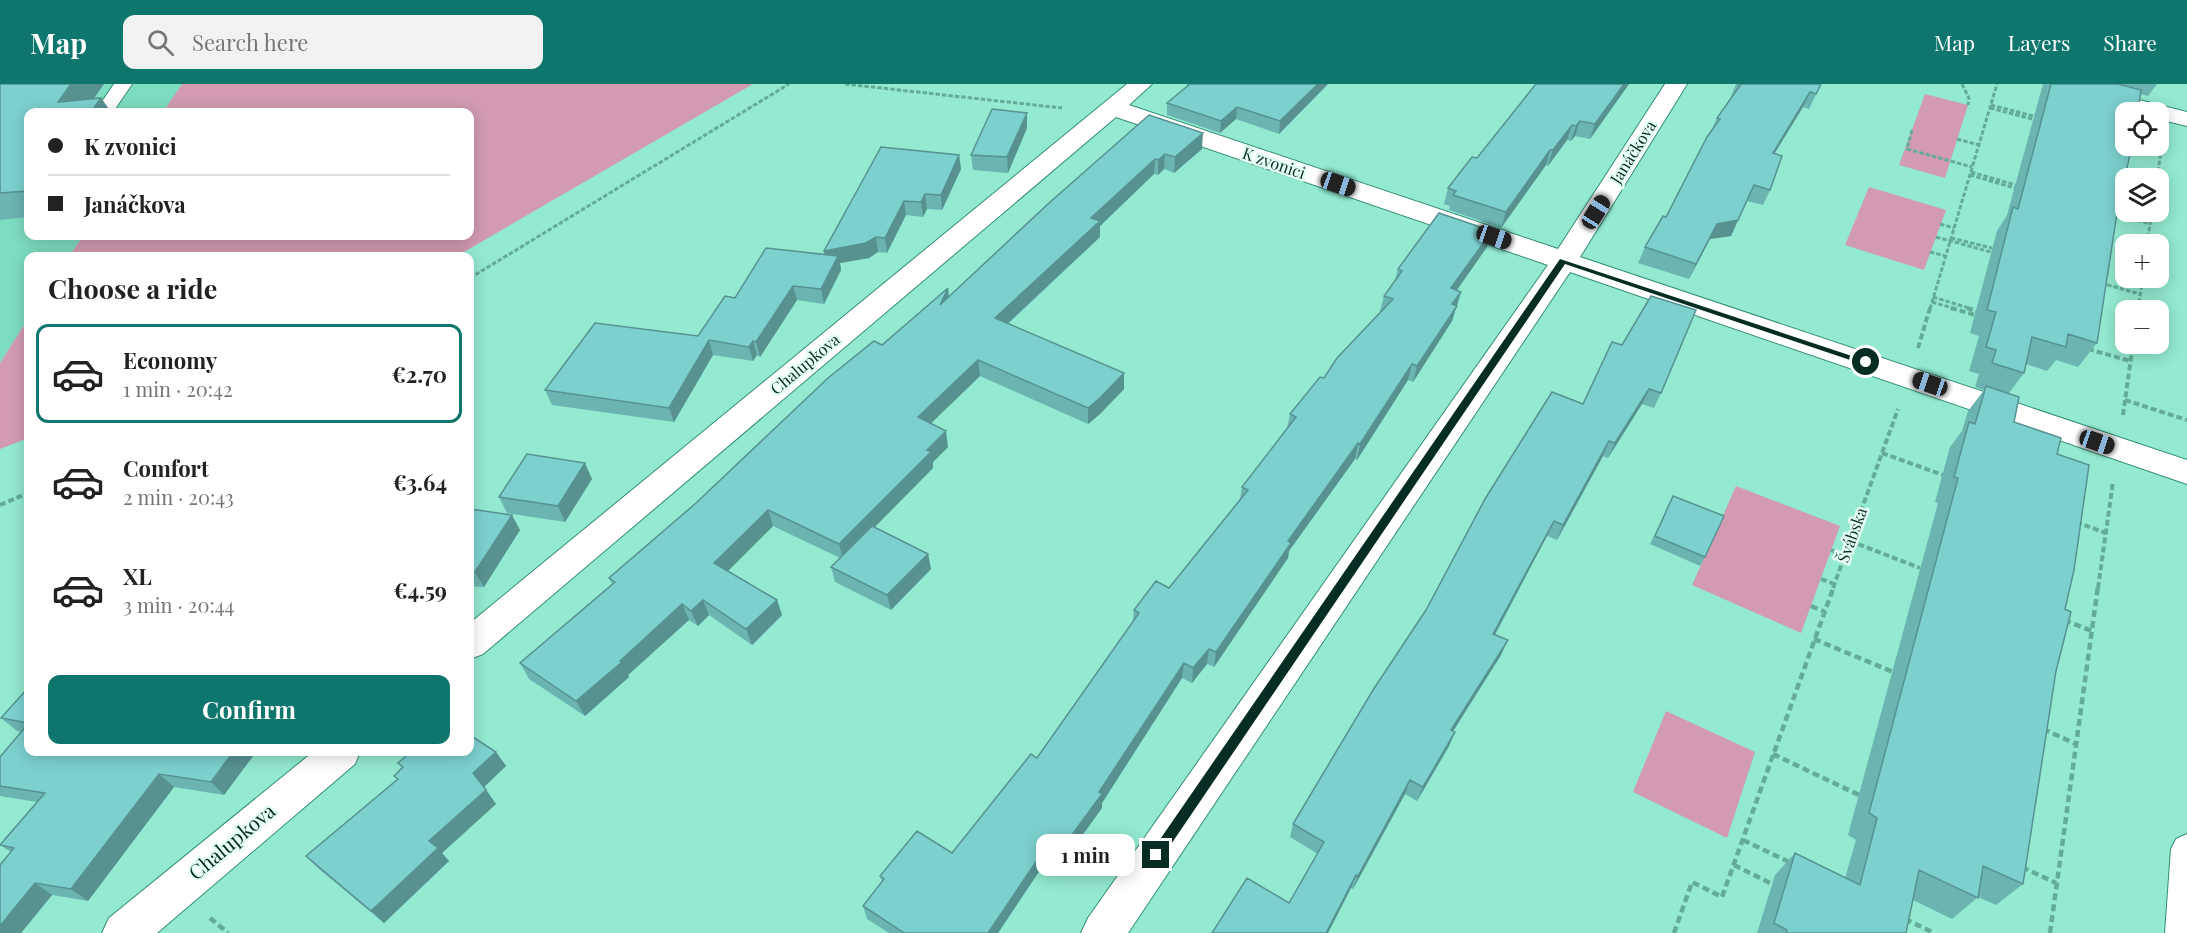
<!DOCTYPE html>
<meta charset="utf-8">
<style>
body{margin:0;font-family:"Playfair Display",serif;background:#f2f2f2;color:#222;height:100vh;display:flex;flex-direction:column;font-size:22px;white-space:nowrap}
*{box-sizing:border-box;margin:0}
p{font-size:20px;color:#767676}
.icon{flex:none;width:33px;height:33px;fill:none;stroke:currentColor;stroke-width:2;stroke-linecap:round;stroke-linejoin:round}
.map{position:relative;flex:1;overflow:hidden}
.side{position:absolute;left:24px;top:168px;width:450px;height:504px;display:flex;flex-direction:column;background:#fff;border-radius:12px;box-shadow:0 3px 15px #0003}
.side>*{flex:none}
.hud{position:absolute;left:24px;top:24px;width:450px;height:132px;border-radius:12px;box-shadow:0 3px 15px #0003;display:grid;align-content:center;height:132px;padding:0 24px;background:#fff}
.buttons{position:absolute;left:2115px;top:18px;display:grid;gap:12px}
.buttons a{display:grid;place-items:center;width:54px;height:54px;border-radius:12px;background:#fff;box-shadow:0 3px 15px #0003;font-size:30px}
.end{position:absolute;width:27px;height:27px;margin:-14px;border:8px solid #062d24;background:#fff;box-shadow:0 0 0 3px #fff}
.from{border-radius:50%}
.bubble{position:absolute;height:42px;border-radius:12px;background:#fff;box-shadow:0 3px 15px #0003;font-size:20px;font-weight:700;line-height:42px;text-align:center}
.car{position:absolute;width:18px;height:36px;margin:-18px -9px;border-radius:8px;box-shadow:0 0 4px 2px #0007;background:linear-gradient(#222 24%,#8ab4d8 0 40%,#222 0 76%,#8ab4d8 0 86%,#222 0)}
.hud b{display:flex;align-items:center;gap:21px;height:57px;font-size:22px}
.hud b+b{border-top:2px solid #e0e0e0}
.hud i{width:15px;height:15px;background:#222}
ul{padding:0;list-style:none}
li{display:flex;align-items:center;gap:18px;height:99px;margin:0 12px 9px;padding:0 12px;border:3px solid transparent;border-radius:12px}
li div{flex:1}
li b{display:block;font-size:22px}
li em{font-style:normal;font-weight:700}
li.active{border-color:#0f766e}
li>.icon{width:54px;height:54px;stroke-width:1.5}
h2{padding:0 24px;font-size:27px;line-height:72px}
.action{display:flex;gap:12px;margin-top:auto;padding:12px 24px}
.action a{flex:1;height:69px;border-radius:12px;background:#0f766e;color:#fff;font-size:24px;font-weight:700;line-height:69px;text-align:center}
header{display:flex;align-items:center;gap:36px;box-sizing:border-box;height:84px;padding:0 30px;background:#0f766e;color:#fff}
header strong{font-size:28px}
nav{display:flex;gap:33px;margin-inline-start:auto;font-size:21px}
.search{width:420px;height:54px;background:#f2f2f2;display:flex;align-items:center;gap:15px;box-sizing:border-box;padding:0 21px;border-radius:12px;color:#767676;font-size:22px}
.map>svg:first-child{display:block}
</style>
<header>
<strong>Map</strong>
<div class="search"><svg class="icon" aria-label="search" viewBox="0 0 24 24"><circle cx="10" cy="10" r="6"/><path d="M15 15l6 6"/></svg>Search here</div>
<nav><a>Map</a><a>Layers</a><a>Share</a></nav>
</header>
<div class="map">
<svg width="2187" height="849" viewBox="0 0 2187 849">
<rect width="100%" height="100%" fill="#93ead0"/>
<path fill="#7dddc1" d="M 0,0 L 182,0 L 163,28 L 28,28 L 28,152 L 83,152 L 69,172 L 28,172 L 28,235 L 0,279 Z"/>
<path fill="#d29bb1" d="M 182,0 L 753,0 L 457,172 L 69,172 L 83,152 L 470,152 L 470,28 L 163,28 Z
M 1925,10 L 1968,21 L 1945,94 L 1899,81 Z
M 1869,103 L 1946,126 L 1924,186 L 1845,161 Z
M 28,235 L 28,354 L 0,365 L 0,279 Z
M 1736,402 L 1840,442 L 1801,549 L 1692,501 Z
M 1666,627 L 1755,668 L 1727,754 L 1633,708 Z"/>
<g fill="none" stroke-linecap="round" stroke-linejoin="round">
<g stroke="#338d76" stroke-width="2">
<path id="service" d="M 114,0 L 132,0 L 113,28 L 95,28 Z
M 2187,750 L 2187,849 L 2165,849 L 2171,765 L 2176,755 Z"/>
</g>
<g stroke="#338d76" stroke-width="2">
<path id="minor" d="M 1127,0 L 1152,0 L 1129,21 L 1558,165 L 1665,0 L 1687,0 L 1580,173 L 2187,376 L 2187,400 L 1570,188 L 1128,849 L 1081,849 L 1088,834 L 1548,181 L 1116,33 L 483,570 L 470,575 L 470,539 Z
M 2096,5 L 2187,28 L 2187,42 L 2158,35 L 2158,28 L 2134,28 L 2088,17 L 2085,12 L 2088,7 Z
M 313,668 L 360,668 L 355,680 L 157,849 L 102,849 L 109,834 Z"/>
</g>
<path stroke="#65ac97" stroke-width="3" stroke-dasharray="4.5 2" stroke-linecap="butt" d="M 845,0 L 1062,24
M 1962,0 L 1969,14 L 1968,21
M 1991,21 L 2037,33
M 1990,24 L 2036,36
M 1912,46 L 1907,65 L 1972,83
M 1957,55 L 1979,61
M 2141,62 L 2160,67
M 1971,88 L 2019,102
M 1970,91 L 2018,105
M 2157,94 L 2162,60
M 2112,129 L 2150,140
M 1940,140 L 1954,144
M 1936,153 L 1991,168
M 1951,154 L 1992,164
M 2147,160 L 2152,128
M 1930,168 L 1946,172
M 470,194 L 789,0
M 2101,199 L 2140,210
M 1933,213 L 1972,225
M 1932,218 L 1956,225
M 1930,225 L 1997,0
M 2138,225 L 2143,194"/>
<path stroke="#65ac97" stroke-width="4" stroke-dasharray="6 3" stroke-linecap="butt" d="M 1951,224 L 1975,231
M 1967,224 L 1977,227
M 1918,264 L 1930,224
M 2088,265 L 2130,277
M 2125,316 L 2187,336
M 2123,331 L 2133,260
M 1882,369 L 1943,391
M 0,421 L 28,409
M 2076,438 L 2106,449
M 1850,457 L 1920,484
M 1831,466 L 1845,472
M 1821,495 L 1834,500
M 1833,504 L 1898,325
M 2098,504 L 2113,398"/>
<path stroke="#65ac97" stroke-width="4.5" stroke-dasharray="7 4" stroke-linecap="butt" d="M 1811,522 L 1825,528
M 2064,536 L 2092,547
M 1814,555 L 1893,588
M 2043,645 L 2076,660
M 1773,670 L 1859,711
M 1743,756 L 1791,779
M 1734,781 L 1772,800
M 2022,783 L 2056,799
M 210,834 L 228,849
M 1905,835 L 1934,849
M 1674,849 L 1692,798 L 1722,813 L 1834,502
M 2050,849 L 2098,502"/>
<use href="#service" fill="#fff" fill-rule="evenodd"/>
<use href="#minor" fill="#fff" fill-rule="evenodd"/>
</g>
<path fill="#6bb4b2" d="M 0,0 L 104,0 L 94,14 L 101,14 L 111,28 L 28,28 L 28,133 L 0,136 Z
M 1187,0 L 1328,0 L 1279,50 L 1236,35 L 1220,49 L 1167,31 L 1167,19 L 1186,3 Z
M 1536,0 L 1629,0 L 1590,55 L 1575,52 L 1571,57 L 1567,56 L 1548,82 L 1546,81 L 1501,144 L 1449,126 L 1450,122 L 1444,120 L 1448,104 L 1477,74 Z
M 1736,0 L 1821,0 L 1809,25 L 1803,23 L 1774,70 L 1770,106 L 1763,121 L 1747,117 L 1731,152 L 1710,155 L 1689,195 L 1638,179 L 1645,163 L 1666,133 L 1711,47 L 1717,34 L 1732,13 L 1731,13 Z
M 2043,0 L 2157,0 L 2148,12 L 2140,10 L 2118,123 L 2097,259 L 2078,283 L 2056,276 L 2047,287 L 2026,280 L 2024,289 L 2009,309 L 2014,338 L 2057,370 L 2065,525 L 2023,800 L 1996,821 L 1978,813 L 1952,835 L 1913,816 L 1906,849 L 1757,849 L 1775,791 L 1795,769 L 1845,794 L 1856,756 L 1848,751 L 1938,419 L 1935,418 L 1950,363 L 1962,347 L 1968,327 L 1984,306 L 1975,303 L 1979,290 L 1969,287 L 1979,252 L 1970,249 L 1997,147 L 2007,131 Z
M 1149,31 L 1202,65 L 1174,89 L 1164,85 L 1158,91 L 1154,90 L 1100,142 L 1100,153 L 1008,240 L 1124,305 L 1100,330 L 1088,340 L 980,292 L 931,339 L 948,363 L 933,378 L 933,384 L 875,443 L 928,470 L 931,485 L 891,526 L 835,498 L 831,483 L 840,474 L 773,442 L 728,487 L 777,516 L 782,531 L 752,561 L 709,531 L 698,542 L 689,536 L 628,591 L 629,593 L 585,632 L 529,595 L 520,579 L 612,500 L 609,494 L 948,204 L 949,213 Z
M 1027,44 L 1008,89 L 973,86 L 971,71 Z
M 959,71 L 961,85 L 942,126 L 927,125 L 923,133 L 906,131 L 887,169 L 878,168 L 869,174 L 840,179 L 841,186 L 824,220 L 797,216 L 760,273 L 757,271 L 753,277 L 713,271 L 674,338 L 552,321 L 545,306 L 698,252 L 735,214 L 824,170 L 824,167 Z
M 1492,147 L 1487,163 L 1457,206 L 1461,208 L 1452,237 L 1413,298 L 1408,296 L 1357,376 L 1355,375 L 1289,467 L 1288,474 L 1214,583 L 1207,580 L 1192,599 L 1182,594 L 1102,719 L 1102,724 L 1061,781 L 1048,774 L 998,849 L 889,849 L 867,835 L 863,822 L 882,797 L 880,792 L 952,769 L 1037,674 L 1133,537 L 1134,526 L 1169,504 L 1240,415 L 1242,403 L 1287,344 L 1290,330 L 1324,294 L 1381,228 L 1380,227 L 1384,212 L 1395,196 L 1398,185 Z
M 1612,258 L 1661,309 L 1654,324 L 1642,320 L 1608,374 L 1603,372 L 1557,456 L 1547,452 L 1495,551 L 1501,571 L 1453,647 L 1449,662 L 1417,717 L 1405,710 L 1353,805 L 1351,804 L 1328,849 L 1212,849 L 1289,819 L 1318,770 L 1290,753 L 1293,740 L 1583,320 Z
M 592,395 L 565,438 L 507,429 L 499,413 Z
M 1669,421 L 1705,473 L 1700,482 L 1650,460 Z
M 470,425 L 520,446 L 484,503 L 470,502 Z
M 28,604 L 28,668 L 256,668 L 224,711 L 174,703 L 88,817 L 52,811 L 21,849 L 0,849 L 11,768 L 0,761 L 37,718 L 0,712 L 0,673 L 22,648 L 17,647 L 1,634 Z
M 496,668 L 506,682 L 484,703 L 496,720 L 442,769 L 449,777 L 384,839 L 319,785 L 306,772 L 397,696 L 394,692 L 402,684 L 398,679 Z"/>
<path fill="#579291" d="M 71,0 L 104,0 L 84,28 L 58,18 Z
M 1318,0 L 1328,0 L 1279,50 L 1280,37 Z
M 1624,0 L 1629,0 L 1590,55 L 1595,40 Z
M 1810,8 L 1803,23 L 1765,85 L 1773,69 Z
M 101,14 L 111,28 L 91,28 Z
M 1237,23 L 1236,35 L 1220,49 L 1221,37 Z
M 1027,29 L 1027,44 L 1008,89 L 1007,73 Z
M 1580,37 L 1575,52 L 1571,57 L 1576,42 Z
M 1572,41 L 1567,56 L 1548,82 L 1553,66 Z
M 1203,49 L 1202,65 L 1174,89 L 1175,73 Z
M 1550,66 L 1546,81 L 1501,144 L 1506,128 Z
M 1165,70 L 1164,85 L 1158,91 L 1158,76 Z
M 959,71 L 961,85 L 942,126 L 941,111 Z
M 1155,75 L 1154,90 L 1100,142 L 1100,153 L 996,250 L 995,234 L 1091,134 Z
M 925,110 L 927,125 L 923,133 L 921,118 Z
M 904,117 L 906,131 L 887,169 L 885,154 Z
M 1738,136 L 1731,152 L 1710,155 L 1689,195 L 1696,180 L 1717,140 Z
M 1492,147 L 1487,163 L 1447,220 L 1451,204 Z
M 876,153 L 878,168 L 869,174 L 840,179 L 841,186 L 824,220 L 821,205 L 827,182 L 824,167 Z
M 793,202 L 797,216 L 760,273 L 756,258 Z
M 948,204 L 949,220 L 940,221 Z
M 1461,208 L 1452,237 L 1413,298 L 1417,282 L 1452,220 Z
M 709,256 L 713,271 L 674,338 L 669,324 Z
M 753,257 L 757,271 L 753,277 L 749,263 Z
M 978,276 L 980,292 L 920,350 L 918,333 Z
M 1412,280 L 1408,296 L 1357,376 L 1360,360 Z
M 1124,289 L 1124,305 L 1100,330 L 1088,340 L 1088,324 Z
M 1649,305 L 1642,320 L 1608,374 L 1615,359 Z
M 946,347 L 948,363 L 933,378 L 933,384 L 843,475 L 839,460 L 927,366 Z
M 1609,357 L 1603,372 L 1557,456 L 1563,441 Z
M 1358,359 L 1355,375 L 1289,467 L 1288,474 L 1214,583 L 1216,568 L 1288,457 Z
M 585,379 L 592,395 L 565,438 L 558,422 Z
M 768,426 L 773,442 L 720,495 L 714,479 Z
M 512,431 L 520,446 L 484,503 L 475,488 Z
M 1554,437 L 1547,452 L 1487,565 L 1493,550 Z
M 928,470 L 931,485 L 891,526 L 887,511 Z
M 703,516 L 709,531 L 698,542 L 691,527 Z
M 777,516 L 782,531 L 752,561 L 746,545 Z
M 682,520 L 689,536 L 628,591 L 629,593 L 585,632 L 576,617 Z
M 1508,556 L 1501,571 L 1445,660 L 1451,646 Z
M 1209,565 L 1207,580 L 1192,599 L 1193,584 Z
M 1184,579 L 1182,594 L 1102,719 L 1102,724 L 1061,781 L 1060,767 Z
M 1455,648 L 1449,662 L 1417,717 L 1423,703 Z
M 233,668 L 256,668 L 224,711 L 211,698 Z
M 496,668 L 506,682 L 484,703 L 496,720 L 442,769 L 449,777 L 384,839 L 371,827 L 429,757 L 473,689 Z
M 159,690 L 174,703 L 88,817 L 71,805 Z
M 1410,696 L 1405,710 L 1353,805 L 1358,792 Z
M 1048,760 L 1048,774 L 998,849 L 988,849 Z
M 1356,791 L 1351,804 L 1328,849 L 1326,849 Z
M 35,799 L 52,811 L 21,849 L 0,849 L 0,842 Z"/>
<path fill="#7cd1cf" stroke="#579291" stroke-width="1.5" d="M 0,0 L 71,0 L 58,18 L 101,14 L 91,28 L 28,28 L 28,107 L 0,109 Z
M 1190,0 L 1318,0 L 1280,37 L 1237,23 L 1221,37 L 1167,19 Z
M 1536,0 L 1624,0 L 1595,40 L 1580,37 L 1576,42 L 1572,41 L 1553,66 L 1550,66 L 1506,128 L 1453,111 L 1456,107 L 1448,104 L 1472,73 L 1477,74 Z
M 1741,0 L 1821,0 L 1816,10 L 1810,8 L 1773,69 L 1782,72 L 1770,106 L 1754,101 L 1738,136 L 1717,140 L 1696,180 L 1645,163 L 1663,132 L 1666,133 L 1707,53 L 1720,35 L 1717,34 Z
M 2051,0 L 2118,0 L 2141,6 L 2138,28 L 2126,28 L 2126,62 L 2132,62 L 2118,123 L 2097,259 L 2068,250 L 2066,263 L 2032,253 L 2024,289 L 1992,279 L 1996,266 L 1986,263 L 1996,228 L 1987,226 L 2013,123 L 2018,125 Z
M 992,25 L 1027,29 L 1007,73 L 971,71 Z
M 1149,31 L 1203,49 L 1175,73 L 1165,70 L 1158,76 L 1155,75 L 1091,134 L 1100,137 L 995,234 L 1124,289 L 1100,314 L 1088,324 L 978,276 L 918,333 L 946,347 L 927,366 L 931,368 L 839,460 L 768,426 L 714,479 L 777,516 L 746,545 L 703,516 L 691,527 L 682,520 L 620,577 L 622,578 L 576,617 L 520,579 L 615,498 L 609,494 L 696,419 L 828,294 L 874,257 L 882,261 L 948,204 L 940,221 L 1049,119 Z
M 881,63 L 959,71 L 941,111 L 925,110 L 921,118 L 904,117 L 885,154 L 876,153 L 866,159 L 824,167 Z
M 1439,129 L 1492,147 L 1451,204 L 1461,208 L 1452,220 L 1457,222 L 1417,282 L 1412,280 L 1360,360 L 1358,359 L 1288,457 L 1291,459 L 1216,568 L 1209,565 L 1193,584 L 1184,579 L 1099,708 L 1102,710 L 1060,767 L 1048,760 L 988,849 L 904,849 L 863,822 L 884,795 L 880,792 L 917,747 L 952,769 L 1031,670 L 1037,674 L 1139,529 L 1134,526 L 1156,497 L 1169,504 L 1248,406 L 1242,403 L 1296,333 L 1290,330 L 1320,293 L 1324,294 L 1337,274 L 1393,215 L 1384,212 L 1402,187 L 1398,185 Z
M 766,164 L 838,172 L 821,205 L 793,202 L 756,258 L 753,257 L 749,263 L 709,256 L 669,324 L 545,306 L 595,239 L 698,252 L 725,212 L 735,214 Z
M 1651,212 L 1696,226 L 1661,309 L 1649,305 L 1615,359 L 1609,357 L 1563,441 L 1554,437 L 1493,550 L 1508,556 L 1451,646 L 1455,648 L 1423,703 L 1410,696 L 1358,792 L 1356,791 L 1326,849 L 1212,849 L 1247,794 L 1289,819 L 1324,758 L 1293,740 L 1373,606 L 1426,526 L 1485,415 L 1552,308 L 1583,320 L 1612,258 L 1622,261 Z
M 1986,302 L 2019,313 L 2014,338 L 2061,354 L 2057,370 L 2089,381 L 2074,486 L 2065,525 L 2071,528 L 2056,587 L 2023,800 L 1983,782 L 1978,814 L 1919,786 L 1906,849 L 1786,849 L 1787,846 L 1774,839 L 1795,769 L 1860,801 L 1877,734 L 1869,729 L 1958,394 L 1954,393 L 1969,338 L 1975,340 Z
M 527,370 L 585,379 L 558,422 L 499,413 Z
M 1673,412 L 1724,432 L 1705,473 L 1655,452 Z
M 470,425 L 512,431 L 475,488 L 470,488 Z
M 872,442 L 928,470 L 887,511 L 831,483 Z
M 28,604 L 28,639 L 1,634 Z
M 28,640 L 28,668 L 233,668 L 211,698 L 159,690 L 71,805 L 35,799 L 0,842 L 0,781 L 14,764 L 0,761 L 45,709 L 0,702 L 0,673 Z
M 470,651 L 496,668 L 473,689 L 486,706 L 429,757 L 438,764 L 371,827 L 306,772 L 398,695 L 394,692 L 403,683 L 398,679 L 411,668 L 470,668 Z"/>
<path fill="#062d24" d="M 1560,175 L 1870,278 L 1862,280 L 1565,180 L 1161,775 L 1152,775 L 1152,767 Z"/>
<g text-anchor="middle" stroke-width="5" stroke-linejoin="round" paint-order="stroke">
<g font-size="16" fill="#062d24" stroke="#e5fdf5">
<text transform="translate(1633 68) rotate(-58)" y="6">Janáčkova</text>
<text transform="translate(1274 79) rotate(19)" y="6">K zvonici</text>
<text transform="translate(805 280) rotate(-40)" y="6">Chalupkova</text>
<text transform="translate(1852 451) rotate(-70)" y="6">Švábska</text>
</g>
<g font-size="20" fill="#062d24" stroke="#e5fdf5">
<text transform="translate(232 758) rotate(-40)" y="7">Chalupkova</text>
</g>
</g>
</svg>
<div class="buttons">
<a><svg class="icon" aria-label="locate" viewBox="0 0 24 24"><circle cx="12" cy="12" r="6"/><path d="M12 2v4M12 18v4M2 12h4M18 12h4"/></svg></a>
<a><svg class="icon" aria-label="layers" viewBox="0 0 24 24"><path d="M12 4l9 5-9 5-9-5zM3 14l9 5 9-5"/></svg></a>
<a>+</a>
<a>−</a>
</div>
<i class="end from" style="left:1866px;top:278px"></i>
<i class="end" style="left:1156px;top:771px"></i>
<div class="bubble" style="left:1036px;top:750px;width:99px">1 min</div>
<i class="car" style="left:1338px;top:100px;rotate:109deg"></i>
<i class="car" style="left:1596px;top:128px;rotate:32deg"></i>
<i class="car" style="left:1494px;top:153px;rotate:109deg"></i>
<i class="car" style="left:1930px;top:300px;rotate:289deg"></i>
<i class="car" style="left:2097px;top:358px;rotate:109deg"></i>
<div class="hud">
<b><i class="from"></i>K zvonici</b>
<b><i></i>Janáčkova</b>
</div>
<section class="side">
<h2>Choose a ride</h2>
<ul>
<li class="active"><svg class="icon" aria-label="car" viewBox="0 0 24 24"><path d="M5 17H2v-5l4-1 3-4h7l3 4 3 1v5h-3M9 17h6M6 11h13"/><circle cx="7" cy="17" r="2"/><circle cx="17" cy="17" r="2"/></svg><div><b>Economy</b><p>1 min · 20:42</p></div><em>€2.70</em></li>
<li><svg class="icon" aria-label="car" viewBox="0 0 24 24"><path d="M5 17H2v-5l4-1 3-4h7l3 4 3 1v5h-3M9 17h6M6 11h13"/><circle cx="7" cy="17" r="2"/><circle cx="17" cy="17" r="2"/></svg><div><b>Comfort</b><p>2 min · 20:43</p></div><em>€3.64</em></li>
<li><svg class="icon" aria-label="car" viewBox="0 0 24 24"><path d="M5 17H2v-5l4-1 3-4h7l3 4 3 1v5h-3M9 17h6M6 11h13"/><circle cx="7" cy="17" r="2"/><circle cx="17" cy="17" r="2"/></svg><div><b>XL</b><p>3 min · 20:44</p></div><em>€4.59</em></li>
</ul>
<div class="action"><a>Confirm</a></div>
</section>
</div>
